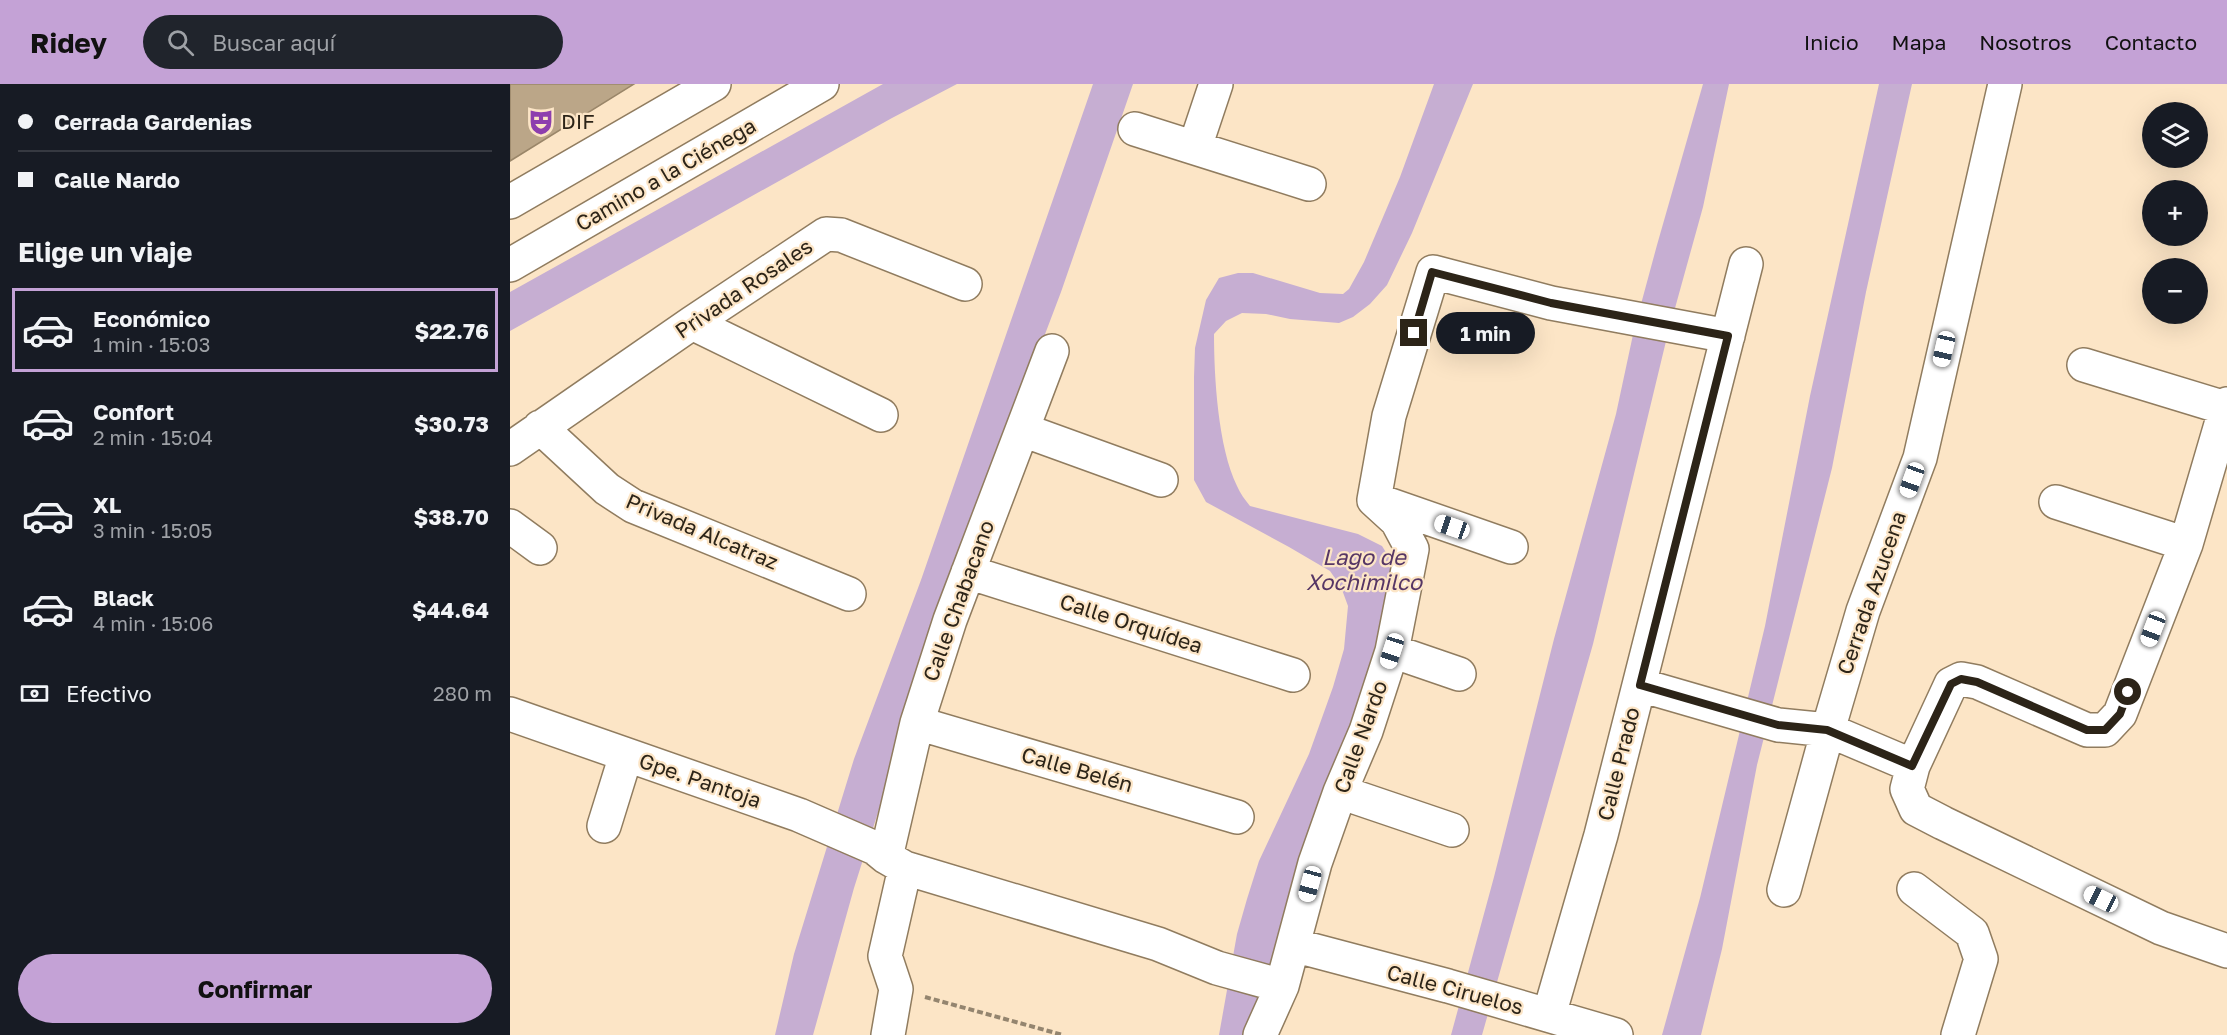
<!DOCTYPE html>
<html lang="es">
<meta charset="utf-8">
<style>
body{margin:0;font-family:"Golos Text",sans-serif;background:#20242c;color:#f1f3f6;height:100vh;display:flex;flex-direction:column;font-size:22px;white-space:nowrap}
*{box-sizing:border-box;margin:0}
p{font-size:20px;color:#9ea1a6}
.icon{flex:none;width:33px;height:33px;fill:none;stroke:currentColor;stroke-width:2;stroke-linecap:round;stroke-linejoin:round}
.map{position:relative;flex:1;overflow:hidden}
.drawer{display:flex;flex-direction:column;background:#171b24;width:510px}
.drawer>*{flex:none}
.hud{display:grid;align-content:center;height:132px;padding:0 18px;background:#171b24}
.tools{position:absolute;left:1632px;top:18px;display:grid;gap:12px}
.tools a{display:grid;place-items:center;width:66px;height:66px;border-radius:50%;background:#171b24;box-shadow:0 6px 24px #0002;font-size:30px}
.end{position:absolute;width:27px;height:27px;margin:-14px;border:8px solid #2c2418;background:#fff;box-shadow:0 0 0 3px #fff}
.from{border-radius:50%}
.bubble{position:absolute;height:42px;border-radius:21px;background:#171b24;box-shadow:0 6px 24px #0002;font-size:20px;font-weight:700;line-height:42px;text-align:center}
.car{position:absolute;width:18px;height:36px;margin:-18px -9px;border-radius:8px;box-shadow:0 0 4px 2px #0007;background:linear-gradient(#fff 24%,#345 0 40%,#fff 0 76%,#345 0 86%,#fff 0)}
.hud b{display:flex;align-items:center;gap:21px;height:57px;font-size:22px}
.hud b+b{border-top:2px solid #363941}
.hud i{width:15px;height:15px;background:#f1f3f6}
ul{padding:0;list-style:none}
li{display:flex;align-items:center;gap:18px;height:84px;margin:0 12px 9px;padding:0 6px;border:3px solid transparent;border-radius:0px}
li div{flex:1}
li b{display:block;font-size:22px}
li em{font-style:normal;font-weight:700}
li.on{border-color:#c4a2d6}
li>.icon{width:54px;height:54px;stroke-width:1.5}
h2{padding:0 18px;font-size:27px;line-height:72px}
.pay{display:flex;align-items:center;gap:15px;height:66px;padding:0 18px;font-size:22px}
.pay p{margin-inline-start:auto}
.cta{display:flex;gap:12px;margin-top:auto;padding:12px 18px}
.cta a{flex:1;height:69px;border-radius:36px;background:#c4a2d6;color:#111;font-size:24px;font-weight:700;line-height:69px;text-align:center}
header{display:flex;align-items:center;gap:36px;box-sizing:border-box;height:84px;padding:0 30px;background:#c4a2d6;color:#111}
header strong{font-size:28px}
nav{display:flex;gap:33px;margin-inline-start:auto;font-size:21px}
.search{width:420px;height:54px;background:#20242c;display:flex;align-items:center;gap:15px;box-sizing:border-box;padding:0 21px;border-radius:33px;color:#9ea1a6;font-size:22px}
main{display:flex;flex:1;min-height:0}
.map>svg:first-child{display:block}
</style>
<header>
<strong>Ridey</strong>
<div class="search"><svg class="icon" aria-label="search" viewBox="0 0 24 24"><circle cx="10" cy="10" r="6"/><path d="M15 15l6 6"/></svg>Buscar aquí</div>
<nav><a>Inicio</a><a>Mapa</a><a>Nosotros</a><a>Contacto</a></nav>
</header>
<main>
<section class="drawer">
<div class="hud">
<b><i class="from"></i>Cerrada Gardenias</b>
<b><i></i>Calle Nardo</b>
</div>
<h2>Elige un viaje</h2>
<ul>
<li class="on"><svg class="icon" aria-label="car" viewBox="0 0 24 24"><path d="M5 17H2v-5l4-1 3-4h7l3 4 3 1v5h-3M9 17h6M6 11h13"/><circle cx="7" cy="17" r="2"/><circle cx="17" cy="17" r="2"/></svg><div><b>Económico</b><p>1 min · 15:03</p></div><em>$22.76</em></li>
<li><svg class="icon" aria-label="car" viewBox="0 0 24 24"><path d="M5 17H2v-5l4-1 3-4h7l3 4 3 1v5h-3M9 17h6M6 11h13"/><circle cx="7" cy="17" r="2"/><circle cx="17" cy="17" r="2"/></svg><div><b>Confort</b><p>2 min · 15:04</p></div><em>$30.73</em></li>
<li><svg class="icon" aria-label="car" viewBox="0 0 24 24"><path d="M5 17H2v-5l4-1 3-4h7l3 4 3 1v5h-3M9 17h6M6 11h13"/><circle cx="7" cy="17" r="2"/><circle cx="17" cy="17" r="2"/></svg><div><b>XL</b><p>3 min · 15:05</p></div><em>$38.70</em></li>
<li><svg class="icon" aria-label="car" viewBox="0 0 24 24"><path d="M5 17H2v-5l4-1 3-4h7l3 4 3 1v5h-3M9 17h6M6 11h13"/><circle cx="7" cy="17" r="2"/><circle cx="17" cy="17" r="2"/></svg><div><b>Black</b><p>4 min · 15:06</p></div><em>$44.64</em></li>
</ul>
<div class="pay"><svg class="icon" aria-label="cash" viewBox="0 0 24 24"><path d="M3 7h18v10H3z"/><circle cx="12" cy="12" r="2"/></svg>Efectivo<p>280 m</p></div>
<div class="cta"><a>Confirmar</a></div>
</section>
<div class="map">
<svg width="1717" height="951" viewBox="0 0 1717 951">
<rect width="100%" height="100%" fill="#fce5c6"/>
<path fill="#c6aed2" d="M 373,0 L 447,0 L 382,34 L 0,247 L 0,208 Z
M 583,0 L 623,0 L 551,208 L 441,498 L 344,804 L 303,951 L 265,951 L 284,870 L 344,675 L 411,496 Z
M 924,0 L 963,0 L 902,149 L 877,201 L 860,220 L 843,233 L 829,239 L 780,235 L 756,230 L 732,229 L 716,237 L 704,250 C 704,293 708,363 727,402 C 730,409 735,416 740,422 L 848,450 L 872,462 L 882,478 L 885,491 C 878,519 872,547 864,575 C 824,700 770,822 742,951 L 709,951 L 727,850 L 737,815 L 749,777 L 799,670 L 823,603 L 834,565 L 838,522 L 831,503 L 820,487 L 779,463 L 696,418 L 684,396 L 684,293 L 685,264 L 696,216 L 709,194 L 728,189 L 743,189 L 810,209 L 833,210 L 839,205 L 854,178 L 890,93 Z
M 1193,0 L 1219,0 L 1193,123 L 1157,253 L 1083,560 L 972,951 L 941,951 L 984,793 L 1044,555 L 1106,330 L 1124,246 L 1147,161 Z
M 1369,0 L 1402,0 L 1356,208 L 1322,384 L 1247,681 L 1212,865 L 1191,951 L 1152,951 L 1190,814 L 1255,542 L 1300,312 Z"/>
<path fill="#bba688" stroke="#9a8669" stroke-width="1.5" d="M 0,0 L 124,0 L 0,77 Z"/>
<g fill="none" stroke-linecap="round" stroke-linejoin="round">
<g stroke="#907c5f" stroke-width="36">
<path id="minor" d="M 625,45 L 799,100
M 685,63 L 706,0
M 0,118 L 204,0
M 0,181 L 312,0
M 182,239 L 371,331
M 1574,281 L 1715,324
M 1717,320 L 1676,460 L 1610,630 L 1595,646 L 1577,646 L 1467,598 L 1451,595 L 1441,600 L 1403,682 L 1397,705 L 1406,725 L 1433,739 L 1651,844 L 1717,867
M 30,343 L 97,405 L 123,422 L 339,510
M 513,346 L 651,396
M 0,365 L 182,239 L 316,150 L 331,151 L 455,200
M 869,417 L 1001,463
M 1546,418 L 1676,460
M 0,442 L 30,464
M 458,488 L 783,591
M 882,567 L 949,590
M 1130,601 L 1268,641 L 1318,646 L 1403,682
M 0,630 L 289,731 L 365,764 L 376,773 L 395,784 L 648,860 L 707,884 L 772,902
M 407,639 L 727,733
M 830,708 L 942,746
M 94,742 L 116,671
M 376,773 L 407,639 L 440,536 L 542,267
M 1404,805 L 1462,849 L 1471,875 L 1448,951
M 1274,806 L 1318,646 L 1353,527 L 1410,374 L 1495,0
M 783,861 L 938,902 L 1106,951
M 1039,931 L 1091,751 L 1236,180
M 378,951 L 386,905 L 375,872 L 395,784
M 750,951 L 772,902 L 805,779 L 830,708 L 856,647 L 882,567 L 902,465 L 887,437 L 864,416 L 879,332 L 923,188 L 1041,219 L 1218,252"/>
</g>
<path stroke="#94856f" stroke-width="4" stroke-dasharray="6 3" stroke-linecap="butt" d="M 415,913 L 553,951"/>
<use href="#minor" stroke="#fff" stroke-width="33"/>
</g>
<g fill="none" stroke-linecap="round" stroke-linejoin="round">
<path stroke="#2c2418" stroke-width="8" d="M 904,249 L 922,188 L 1041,219 L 1218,252 L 1130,601 L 1268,641 L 1317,646 L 1402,682 L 1441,600 L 1451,595 L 1467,598 L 1577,646 L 1595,646 L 1610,630 L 1618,608"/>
</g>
<defs>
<g id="theatre-bare" transform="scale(2.07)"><path d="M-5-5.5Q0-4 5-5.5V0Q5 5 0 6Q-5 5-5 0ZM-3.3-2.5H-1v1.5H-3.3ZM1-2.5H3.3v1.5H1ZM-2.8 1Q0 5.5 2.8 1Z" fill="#8d3eae" stroke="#fce5c6" stroke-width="2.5" paint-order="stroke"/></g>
</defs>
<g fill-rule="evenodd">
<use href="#theatre-bare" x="31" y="38"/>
</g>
<g text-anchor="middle" stroke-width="4.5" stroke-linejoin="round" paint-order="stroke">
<g font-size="21" fill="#2c2418" stroke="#fce5c6" text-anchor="start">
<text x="51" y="45">DIF</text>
</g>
<g font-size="21" fill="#2c2418" stroke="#fce5c6">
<text transform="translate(156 91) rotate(-30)" y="7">Camino a la Ciénega</text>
<text transform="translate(234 205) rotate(-34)" y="7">Privada Rosales</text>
<text transform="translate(192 448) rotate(23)" y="7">Privada Alcatraz</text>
<text transform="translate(1362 509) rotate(-71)" y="7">Cerrada Azucena</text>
<text transform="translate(449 517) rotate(-70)" y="7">Calle Chabacano</text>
<text transform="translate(621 540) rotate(18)" y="7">Calle Orquídea</text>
<text transform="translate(851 653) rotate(-70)" y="7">Calle Nardo</text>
<text transform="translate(1109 680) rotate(-76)" y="7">Calle Prado</text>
<text transform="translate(567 686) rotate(16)" y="7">Calle Belén</text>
<text transform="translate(190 697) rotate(19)" y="7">Gpe. Pantoja</text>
<text transform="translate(945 906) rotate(15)" y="7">Calle Ciruelos</text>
</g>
<g font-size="22" font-style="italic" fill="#563665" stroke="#fce5c6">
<text x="854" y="481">Lago de<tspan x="854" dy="25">Xochimilco</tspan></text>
</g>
</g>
</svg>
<div class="tools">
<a><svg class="icon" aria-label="layers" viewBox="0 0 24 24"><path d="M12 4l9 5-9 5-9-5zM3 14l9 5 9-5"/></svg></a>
<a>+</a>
<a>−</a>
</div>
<i class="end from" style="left:1618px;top:608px"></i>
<i class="end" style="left:904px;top:249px"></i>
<div class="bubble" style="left:926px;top:228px;width:99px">1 min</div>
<i class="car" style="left:1434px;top:265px;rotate:193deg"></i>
<i class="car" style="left:1402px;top:396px;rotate:200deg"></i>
<i class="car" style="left:942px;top:443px;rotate:289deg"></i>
<i class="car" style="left:1643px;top:545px;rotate:201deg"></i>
<i class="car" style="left:882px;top:567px;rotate:198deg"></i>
<i class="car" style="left:800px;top:800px;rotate:195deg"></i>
<i class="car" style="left:1591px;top:815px;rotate:296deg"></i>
</div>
</main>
